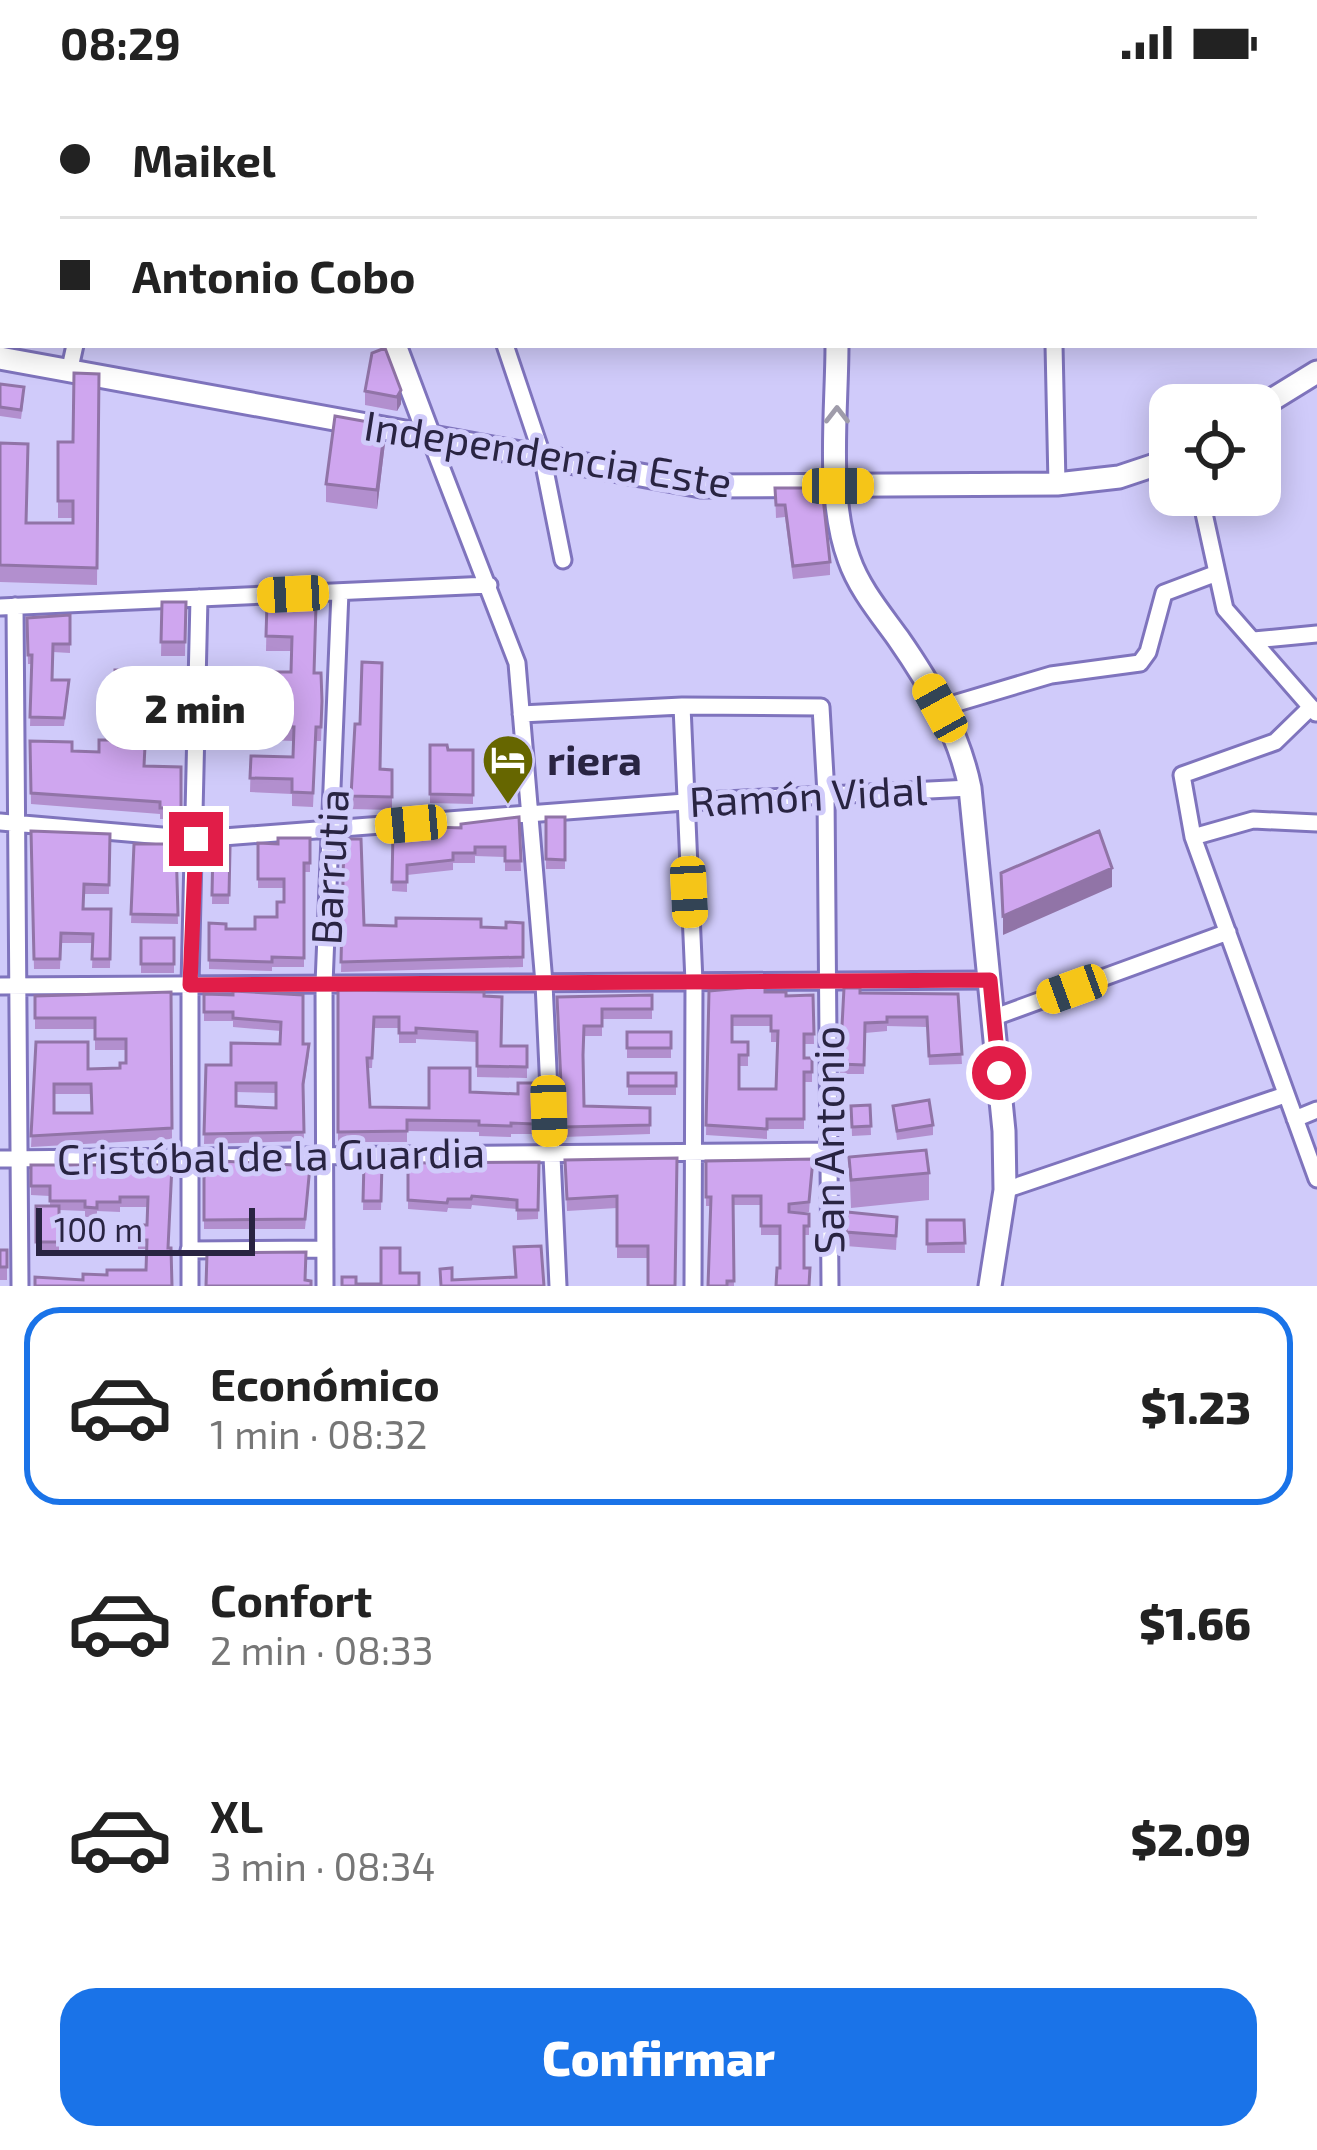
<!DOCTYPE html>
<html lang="es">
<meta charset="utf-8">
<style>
body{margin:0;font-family:"Exo 2",sans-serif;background:#f2f2f2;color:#222;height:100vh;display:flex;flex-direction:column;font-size:45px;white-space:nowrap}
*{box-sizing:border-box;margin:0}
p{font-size:39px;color:#767676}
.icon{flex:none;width:66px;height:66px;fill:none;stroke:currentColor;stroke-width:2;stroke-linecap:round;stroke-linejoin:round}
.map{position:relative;height:1202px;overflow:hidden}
.details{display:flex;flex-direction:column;background:#fff;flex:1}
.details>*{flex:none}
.guide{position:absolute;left:0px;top:0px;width:1317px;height:264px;box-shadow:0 6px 30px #0003;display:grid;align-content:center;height:264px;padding:0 60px;background:#fff}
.tools{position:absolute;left:1149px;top:300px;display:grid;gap:24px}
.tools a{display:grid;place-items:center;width:132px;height:132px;border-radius:24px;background:#fff;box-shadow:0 6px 30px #0003;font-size:60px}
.scale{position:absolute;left:36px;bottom:30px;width:219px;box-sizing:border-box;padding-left:12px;border:6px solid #292442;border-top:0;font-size:33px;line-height:42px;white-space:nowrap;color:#292442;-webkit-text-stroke:9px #d0cbfa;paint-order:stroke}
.end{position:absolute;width:54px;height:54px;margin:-27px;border:15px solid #e11d48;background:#fff;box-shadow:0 0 0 6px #fff}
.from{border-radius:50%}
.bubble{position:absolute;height:84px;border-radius:36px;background:#fff;box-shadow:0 6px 30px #0003;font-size:39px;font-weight:800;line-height:84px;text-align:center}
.car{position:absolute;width:36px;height:72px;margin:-36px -18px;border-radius:15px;box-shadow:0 0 9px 3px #0007;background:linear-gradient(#f5c518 24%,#345 0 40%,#f5c518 0 76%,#345 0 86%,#f5c518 0)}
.guide b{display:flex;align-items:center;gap:42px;height:114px;font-size:45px}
.guide b+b{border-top:3px solid #e0e0e0}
.guide i{width:30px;height:30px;background:#222}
ul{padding:21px 0 0;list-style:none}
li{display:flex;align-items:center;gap:36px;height:198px;margin:0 24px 18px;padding:0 36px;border:6px solid transparent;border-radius:36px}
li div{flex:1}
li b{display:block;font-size:45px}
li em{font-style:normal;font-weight:800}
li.on{border-color:#1a73e8}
li>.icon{width:108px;height:108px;stroke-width:1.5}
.cta{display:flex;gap:24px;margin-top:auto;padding:24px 60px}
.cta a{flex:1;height:138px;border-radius:36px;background:#1a73e8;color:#fff;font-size:48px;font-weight:800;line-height:138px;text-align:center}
.status{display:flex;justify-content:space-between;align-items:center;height:84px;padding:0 60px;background:#fff;direction:ltr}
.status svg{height:33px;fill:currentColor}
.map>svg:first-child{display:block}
</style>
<div class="status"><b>08:29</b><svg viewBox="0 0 49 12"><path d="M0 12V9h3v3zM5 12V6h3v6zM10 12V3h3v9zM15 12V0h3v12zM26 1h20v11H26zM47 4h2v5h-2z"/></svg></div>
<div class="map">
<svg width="1317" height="1202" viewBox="0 0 1317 1202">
<rect width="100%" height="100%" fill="#d0cbfa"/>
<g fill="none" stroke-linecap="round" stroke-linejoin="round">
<path stroke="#1f7063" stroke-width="4.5" d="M 15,0 L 16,3
M 0,256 L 3,236"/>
<g stroke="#7f74bd" stroke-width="21">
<path id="street" d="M 418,0 L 419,3
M 657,0 L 658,3
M 1048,0 L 1048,3
M 134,3 L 135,0
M 505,261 L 542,371 L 563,476
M 1054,261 L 1057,400
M 70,284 L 75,261
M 430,354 L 517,579 L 544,899 L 558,1202
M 1200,411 L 1225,525 L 1316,629
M 15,522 L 20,1202
M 0,523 L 489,501
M 1254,556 L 1317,550
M 682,622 L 694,898 L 693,1202
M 1311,623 L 1275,658 L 1182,691 L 1193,753 L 1317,1095
M 940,624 L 1051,591 L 1140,579 L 1148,568 L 1164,509 L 1217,489
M 521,630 L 682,622 L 821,623 L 826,710 L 830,1202
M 0,738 L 197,755 L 685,718 L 970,704
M 1193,753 L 1253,736 L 1317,739
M 0,902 L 990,896
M 995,933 L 1228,848
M 1295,1035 L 1317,1026
M 0,1075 L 829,1067
M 1005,1106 L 1285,1011
M 189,1166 L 325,1165
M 190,1202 L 190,901 L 199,514
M 325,1202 L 324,900 L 340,508"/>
</g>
<g stroke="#7f74bd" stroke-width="27">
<path id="secondary" d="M 290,0 L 291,3
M 835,0 L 835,3
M 395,261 L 430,354
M 837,261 C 837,325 826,414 849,475 C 859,504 880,529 898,554 C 930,600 959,649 970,704 L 1004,1047 L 1005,1106 L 990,1202
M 0,274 L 701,402 L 1057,400 L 1119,393 L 1170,376
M 1260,323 L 1317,288"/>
</g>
<use href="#street" stroke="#fff" stroke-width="15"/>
<use href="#secondary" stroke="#fff" stroke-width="21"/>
</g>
<path fill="#b28fce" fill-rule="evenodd" d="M 99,290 L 97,501 L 0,498 L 0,359 L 26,439 L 73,439 L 73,434 L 58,434 L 58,417 L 73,358 Z
M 0,300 L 24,312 L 21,335 L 0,332 Z
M 401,306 L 401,320 L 397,327 L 365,321 L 365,307 Z
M 385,359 L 377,425 L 326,418 L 326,400 Z
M 775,404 L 830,478 L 830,491 L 793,495 L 785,433 L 776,434 Z
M 162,518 L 186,518 L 185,572 L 161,572 Z
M 267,519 L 316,521 L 314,589 L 322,631 L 321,657 L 316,657 L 313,723 L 292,722 L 292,710 L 250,708 L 251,672 L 293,673 L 293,657 L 267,656 L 267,642 L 291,588 L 291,567 L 266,567 Z
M 70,531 L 70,569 L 53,568 L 52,596 L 69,604 L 64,642 L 30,642 L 32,580 L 28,580 L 27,534 Z
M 115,586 L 173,631 L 181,631 L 180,659 L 145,658 L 145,637 L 115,637 Z
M 355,640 L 380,685 L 392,686 L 392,726 L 351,725 Z
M 30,657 L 72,667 L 99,668 L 119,662 L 144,682 L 181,683 L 181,735 L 160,735 L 160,730 L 31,720 Z
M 430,661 L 448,666 L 473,666 L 473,720 L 430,719 Z
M 519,733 L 521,787 L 505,787 L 505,773 L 475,772 L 475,779 L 453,779 L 453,786 L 407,791 L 407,808 L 392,807 L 393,748 L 436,747 Z
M 546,733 L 565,733 L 565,785 L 546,785 Z
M 31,747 L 110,750 L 109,810 L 84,810 L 83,825 L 111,825 L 110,884 L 92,884 L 93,859 L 61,859 L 60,885 L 34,885 Z
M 310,754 L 310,788 L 304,788 L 304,883 L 272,883 L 272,887 L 209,885 L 209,839 L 226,845 L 255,845 L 277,833 L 284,818 L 284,804 L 258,804 L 258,759 L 278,760 Z
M 344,755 L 364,841 L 506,844 L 523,839 L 523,883 L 341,888 Z
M 134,760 L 176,760 L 178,840 L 131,839 Z
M 213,763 L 230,764 L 229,820 L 212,820 Z
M 141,854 L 174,854 L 174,889 L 141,889 Z
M 844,904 L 860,909 L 958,910 L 962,980 L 929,981 L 927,943 L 887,942 L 887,947 L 865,949 L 864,990 L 840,990 Z
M 338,906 L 484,912 L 501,962 L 527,962 L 527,994 L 477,993 L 477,958 L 416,955 L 416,959 L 399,959 L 399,944 L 374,944 L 372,984 L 367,984 L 370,1023 L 429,1024 L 470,1008 L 518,1010 L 535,999 L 534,1050 L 511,1050 L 511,1053 L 479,1052 L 479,1048 L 407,1047 L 407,1058 L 338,1058 Z
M 709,907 L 765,908 L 786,912 L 813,911 L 814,960 L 804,960 L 804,974 L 812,974 L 812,998 L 804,998 L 804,1045 L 767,1045 L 767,1055 L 706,1051 ZM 732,942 L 771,942 L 771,958 L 778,958 L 776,1005 L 739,1005 L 739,982 L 748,982 L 748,958 L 732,958 Z
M 171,908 L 172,1055 L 31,1063 L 36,958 L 88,985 L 120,984 L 126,979 L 126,966 L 95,966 L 95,945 L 35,945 L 35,912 ZM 54,1010 L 91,1010 L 92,1029 L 54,1029 Z
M 204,910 L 303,911 L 303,960 L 309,970 L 303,1008 L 304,1057 L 204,1060 L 206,981 L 231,981 L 280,960 L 281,947 L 233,943 L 233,937 L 204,937 ZM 236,1008 L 276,1009 L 276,1024 L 236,1022 Z
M 652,911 L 652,935 L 602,935 L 602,952 L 584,952 L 583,976 L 584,1022 L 650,1024 L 650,1050 L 563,1053 L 557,913 Z
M 627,948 L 671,948 L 671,974 L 627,974 Z
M 628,989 L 676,989 L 676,1011 L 628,1011 Z
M 870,1021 L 871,1051 L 852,1052 L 851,1022 Z
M 893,1022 L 933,1041 L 933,1051 L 897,1056 Z
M 849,1073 L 929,1089 L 929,1116 L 851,1124 Z
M 677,1074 L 648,1174 L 617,1174 L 617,1124 L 567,1127 L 565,1076 Z
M 813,1075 L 809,1128 L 798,1129 L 809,1130 L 809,1151 L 761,1151 L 761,1121 L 733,1121 L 734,1202 L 708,1202 L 710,1122 L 706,1122 L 706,1077 Z
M 204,1076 L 310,1091 L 305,1145 L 204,1145 Z
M 364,1078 L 382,1079 L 381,1126 L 363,1126 Z
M 539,1078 L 538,1135 L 517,1136 L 517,1125 L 472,1121 L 471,1125 L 448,1124 L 447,1128 L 408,1125 L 408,1079 Z
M 31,1081 L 172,1081 L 168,1164 L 172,1202 L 83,1196 L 107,1191 L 146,1186 L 147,1165 L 138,1165 L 138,1141 L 147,1141 L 148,1123 L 120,1123 L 120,1128 L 97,1127 L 97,1133 L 85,1133 L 85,1127 L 59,1126 L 59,1168 L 36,1168 L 36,1122 L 50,1122 L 50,1112 L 31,1111 Z
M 927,1136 L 964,1136 L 965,1169 L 927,1169 Z
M 897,1147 L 896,1166 L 846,1162 L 846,1148 Z
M 0,1166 L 7,1166 L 7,1196 L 0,1196 Z"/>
<path fill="#9174a7" d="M 401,306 L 401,320 L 397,327 L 397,313 Z
M 385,341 L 385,359 L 377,425 L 377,406 Z
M 1112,784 L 1112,803 L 1003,851 L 1003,832 Z"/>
<path fill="#cfa6ef" stroke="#9174a7" stroke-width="3" fill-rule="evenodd" d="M 385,264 L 401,306 L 397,313 L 365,307 L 372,269 Z
M 74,289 L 99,290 L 97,484 L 0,481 L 0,359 L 28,360 L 26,439 L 73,439 L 73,417 L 58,417 L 58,358 L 73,358 Z
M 0,300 L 24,303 L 21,326 L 0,323 Z
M 335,332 L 385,341 L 377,406 L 326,400 Z
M 775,404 L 822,404 L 830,478 L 793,482 L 785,421 L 776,421 Z
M 162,518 L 186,518 L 185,558 L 161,558 Z
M 267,519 L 316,521 L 314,589 L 321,589 L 322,617 L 321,643 L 316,643 L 313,709 L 292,708 L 292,695 L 250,694 L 251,672 L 293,673 L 294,643 L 267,642 L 271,588 L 291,588 L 292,553 L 266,552 Z
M 70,531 L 70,560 L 53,560 L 52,596 L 69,596 L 64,634 L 30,633 L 32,571 L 28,571 L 27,534 Z
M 362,578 L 382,579 L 380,685 L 392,686 L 392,713 L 351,712 L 355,640 L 360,640 Z
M 115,586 L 173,587 L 172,631 L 181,631 L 180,646 L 145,645 L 145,624 L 115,623 Z
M 99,656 L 119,656 L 119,662 L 145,662 L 144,682 L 181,683 L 181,724 L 160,724 L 160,718 L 31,709 L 30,657 L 72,658 L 72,667 L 99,668 Z
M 430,661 L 447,661 L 448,666 L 473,666 L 473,711 L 430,710 Z
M 519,733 L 521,777 L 505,777 L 505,763 L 475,763 L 475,769 L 453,769 L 453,776 L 407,781 L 407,798 L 392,798 L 393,748 L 436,747 L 436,743 L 461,744 L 461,740 Z
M 546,733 L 565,733 L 565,776 L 546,775 Z
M 31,747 L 110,750 L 109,801 L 84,800 L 83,825 L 111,825 L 110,875 L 92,875 L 93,850 L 61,849 L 60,875 L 34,875 Z
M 1099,747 L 1112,784 L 1003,832 L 1001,789 Z
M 278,754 L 310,754 L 310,779 L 304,779 L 304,874 L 272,873 L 272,878 L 209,876 L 209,839 L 226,840 L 226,845 L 255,845 L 255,833 L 277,833 L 277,818 L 284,818 L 284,795 L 258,795 L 258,759 L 278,760 Z
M 344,755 L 361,755 L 364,841 L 396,842 L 396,834 L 481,835 L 481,843 L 506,844 L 506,838 L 523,839 L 523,873 L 341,878 Z
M 134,760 L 176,760 L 178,831 L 131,830 Z
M 213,763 L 230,764 L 229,811 L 212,811 Z
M 141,854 L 174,854 L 174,880 L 141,880 Z
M 765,902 L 765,908 L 786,908 L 786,912 L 813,911 L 814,950 L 804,950 L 804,974 L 812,974 L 812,988 L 804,988 L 804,1035 L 767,1035 L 767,1045 L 706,1041 L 709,907 ZM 732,932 L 771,932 L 771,947 L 778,947 L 776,1005 L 739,1005 L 739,971 L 748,971 L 748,958 L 732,958 Z
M 844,904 L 860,904 L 860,909 L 958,910 L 962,970 L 929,972 L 927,933 L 887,933 L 887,938 L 865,939 L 864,981 L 840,980 Z
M 338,906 L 484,908 L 484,912 L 502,913 L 501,962 L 527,962 L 527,983 L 477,982 L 477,948 L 416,944 L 416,949 L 399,949 L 399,933 L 374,933 L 372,974 L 367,974 L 370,1023 L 429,1024 L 429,984 L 470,984 L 470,1008 L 518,1010 L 518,999 L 535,999 L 534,1040 L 511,1039 L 511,1042 L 479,1041 L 479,1037 L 407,1036 L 407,1047 L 338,1048 Z
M 233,907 L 303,911 L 303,960 L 309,960 L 303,1000 L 304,1048 L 204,1050 L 206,981 L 231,981 L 231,959 L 280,960 L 281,938 L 233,934 L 233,928 L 204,928 L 204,910 L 233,911 ZM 236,999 L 276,999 L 276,1024 L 236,1022 Z
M 171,908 L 172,1044 L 31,1052 L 36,958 L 88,958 L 88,985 L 120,984 L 120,979 L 126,979 L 126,955 L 95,955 L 95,934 L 35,934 L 35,912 ZM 54,1000 L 91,1000 L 92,1029 L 54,1029 Z
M 652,911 L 652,925 L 602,925 L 602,942 L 584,942 L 583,971 L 584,1022 L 650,1024 L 650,1041 L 563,1043 L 557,913 Z
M 627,948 L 671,948 L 671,964 L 627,964 Z
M 628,989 L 676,989 L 676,1002 L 628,1002 Z
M 929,1016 L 933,1041 L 897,1047 L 893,1022 Z
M 870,1021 L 871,1042 L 852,1043 L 851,1022 Z
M 926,1066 L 929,1089 L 851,1096 L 849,1073 Z
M 677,1074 L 675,1202 L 648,1202 L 648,1162 L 617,1162 L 617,1112 L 567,1115 L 565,1076 Z
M 813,1075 L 809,1118 L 789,1120 L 789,1128 L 809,1130 L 809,1142 L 804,1142 L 804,1184 L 810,1184 L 809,1202 L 776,1202 L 777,1184 L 780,1184 L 780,1142 L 761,1142 L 761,1112 L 733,1112 L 734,1197 L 727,1197 L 727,1202 L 708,1202 L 711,1113 L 706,1113 L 706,1077 Z
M 204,1076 L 310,1082 L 305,1135 L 204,1136 Z
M 364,1078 L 382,1079 L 381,1117 L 363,1117 Z
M 539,1078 L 538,1126 L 517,1126 L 517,1116 L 472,1112 L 471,1115 L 448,1115 L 447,1119 L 408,1116 L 408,1079 Z
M 31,1081 L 172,1081 L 168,1164 L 171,1164 L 172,1202 L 35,1202 L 35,1193 L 83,1196 L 83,1190 L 107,1191 L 107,1186 L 146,1186 L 147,1156 L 138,1156 L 138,1141 L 147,1141 L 148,1113 L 120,1113 L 120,1118 L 97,1118 L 97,1124 L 85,1123 L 85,1117 L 50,1117 L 50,1102 L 31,1102 Z
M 36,1122 L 59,1122 L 59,1158 L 36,1158 Z
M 847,1128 L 897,1133 L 896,1152 L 846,1148 Z
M 927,1136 L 964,1136 L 965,1159 L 927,1160 Z
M 541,1162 L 544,1202 L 441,1202 L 440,1185 L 452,1184 L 452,1196 L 516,1193 L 514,1163 Z
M 381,1164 L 400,1164 L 400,1189 L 419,1189 L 419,1202 L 342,1202 L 342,1193 L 356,1193 L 356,1200 L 381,1200 Z
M 0,1166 L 7,1166 L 7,1183 L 0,1183 Z
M 306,1168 L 305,1196 L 311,1197 L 311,1202 L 206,1202 L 207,1169 Z"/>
<defs><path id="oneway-chevron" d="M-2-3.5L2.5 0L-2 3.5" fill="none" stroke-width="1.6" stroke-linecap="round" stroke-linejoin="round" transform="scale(3)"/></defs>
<use stroke="#9f9caa" href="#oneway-chevron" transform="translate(837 331) rotate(-90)"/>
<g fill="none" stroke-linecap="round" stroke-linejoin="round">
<path stroke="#e11d48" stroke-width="15" d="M 196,755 L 190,901 L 990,896 L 999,989"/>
</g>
<defs>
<g id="hotel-pin" transform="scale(2.7)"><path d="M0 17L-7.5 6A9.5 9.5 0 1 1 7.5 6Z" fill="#660" stroke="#d0cbfa"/><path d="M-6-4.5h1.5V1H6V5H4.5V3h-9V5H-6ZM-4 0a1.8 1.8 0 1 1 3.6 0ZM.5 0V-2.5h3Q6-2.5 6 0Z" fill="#fff"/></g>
</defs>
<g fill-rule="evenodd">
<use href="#hotel-pin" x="508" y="676"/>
</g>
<g text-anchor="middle" stroke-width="10" stroke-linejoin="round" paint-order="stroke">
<g font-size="42" fill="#292442" stroke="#d0cbfa">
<text transform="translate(548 370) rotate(9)" y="15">Independencia Este</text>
<text transform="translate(808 712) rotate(-3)" y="15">Ramón Vidal</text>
<text transform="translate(330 783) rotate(-87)" y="15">Barrutia</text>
<text transform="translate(829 1056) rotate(-90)" y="15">San Antonio</text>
<text transform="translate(271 1072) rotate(-1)" y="15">Cristóbal de la Guardia</text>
</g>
<g font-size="42" font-weight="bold" fill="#292442" stroke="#d0cbfa" text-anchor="start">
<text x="547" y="691">riera</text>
</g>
</g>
</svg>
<div class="tools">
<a><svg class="icon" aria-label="locate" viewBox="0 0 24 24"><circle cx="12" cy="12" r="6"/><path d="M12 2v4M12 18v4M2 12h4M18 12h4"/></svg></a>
</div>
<div class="scale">100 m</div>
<i class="end from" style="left:999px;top:989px"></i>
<i class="end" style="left:196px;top:755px"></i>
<div class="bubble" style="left:96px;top:582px;width:198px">2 min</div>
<i class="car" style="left:838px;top:402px;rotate:90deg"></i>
<i class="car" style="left:293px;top:510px;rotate:267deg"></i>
<i class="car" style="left:940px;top:624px;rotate:331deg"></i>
<i class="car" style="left:411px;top:740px;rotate:265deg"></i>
<i class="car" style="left:689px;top:808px;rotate:177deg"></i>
<i class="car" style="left:1072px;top:905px;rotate:250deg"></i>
<i class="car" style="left:549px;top:1027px;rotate:178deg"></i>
<div class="guide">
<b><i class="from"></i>Maikel</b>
<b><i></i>Antonio Cobo</b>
</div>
</div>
<section class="details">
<ul>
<li class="on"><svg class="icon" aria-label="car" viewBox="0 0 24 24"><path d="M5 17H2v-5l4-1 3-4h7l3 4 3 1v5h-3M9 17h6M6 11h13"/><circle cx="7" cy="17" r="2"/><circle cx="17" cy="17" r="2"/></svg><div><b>Económico</b><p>1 min · 08:32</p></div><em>$1.23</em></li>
<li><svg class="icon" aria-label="car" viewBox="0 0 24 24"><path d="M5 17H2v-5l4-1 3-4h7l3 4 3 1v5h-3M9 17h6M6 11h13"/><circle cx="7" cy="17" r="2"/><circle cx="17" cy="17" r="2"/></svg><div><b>Confort</b><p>2 min · 08:33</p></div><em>$1.66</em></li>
<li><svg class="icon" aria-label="car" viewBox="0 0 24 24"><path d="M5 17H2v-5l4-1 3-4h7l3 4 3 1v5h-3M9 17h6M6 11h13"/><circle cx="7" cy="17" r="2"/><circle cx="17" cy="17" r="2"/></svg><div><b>XL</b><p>3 min · 08:34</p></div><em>$2.09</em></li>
</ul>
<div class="cta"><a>Confirmar</a></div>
</section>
